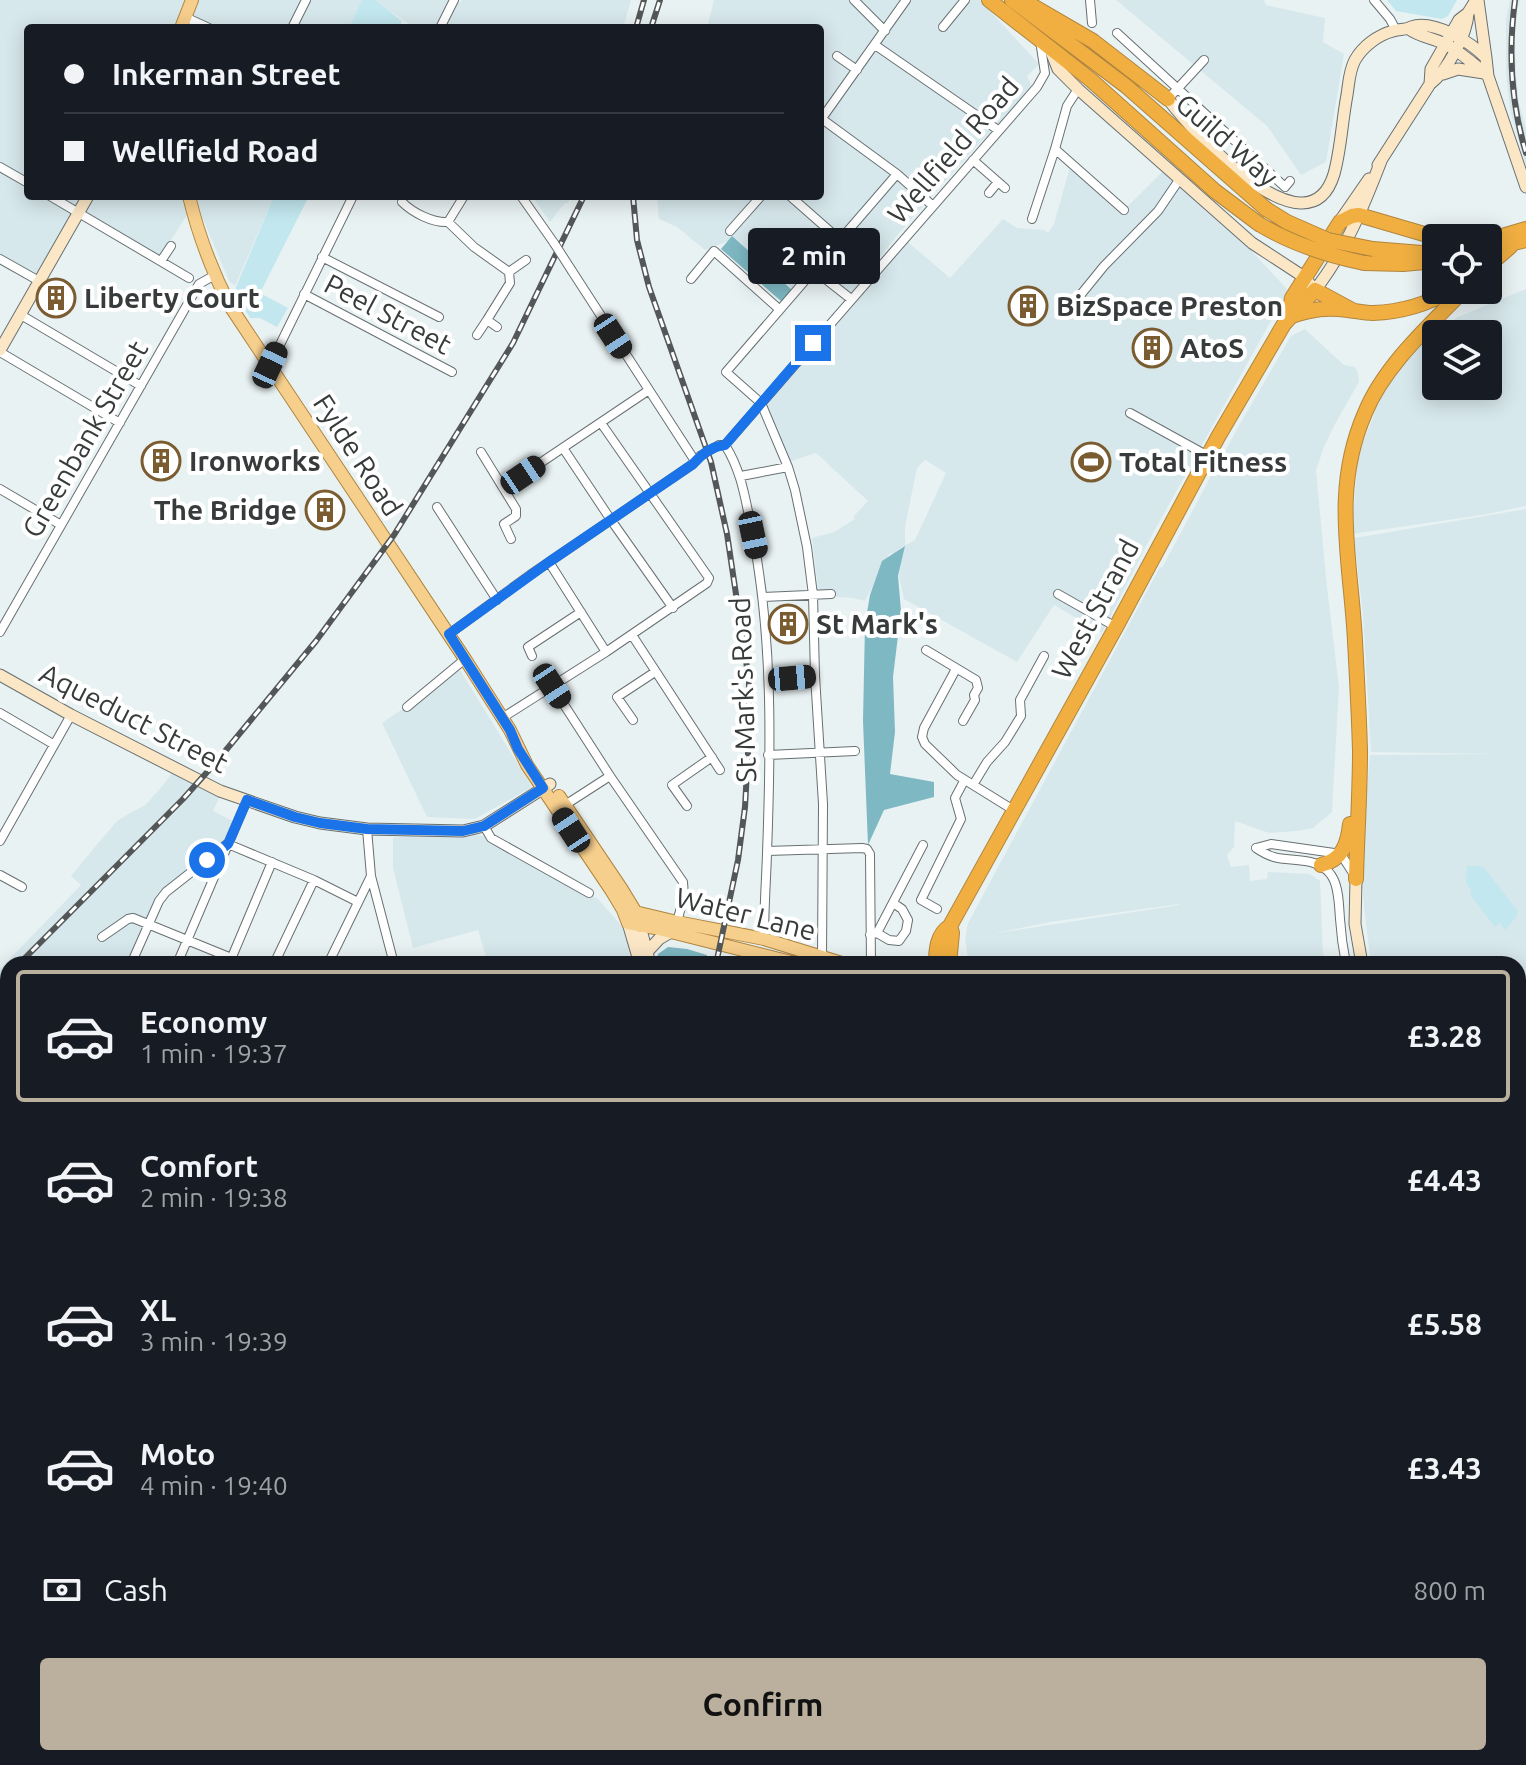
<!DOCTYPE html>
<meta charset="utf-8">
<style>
body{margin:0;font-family:Ubuntu,sans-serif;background:#242831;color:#f1f3f6;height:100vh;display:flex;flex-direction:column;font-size:30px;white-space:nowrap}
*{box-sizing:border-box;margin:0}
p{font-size:26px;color:#9ea1a6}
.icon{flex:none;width:44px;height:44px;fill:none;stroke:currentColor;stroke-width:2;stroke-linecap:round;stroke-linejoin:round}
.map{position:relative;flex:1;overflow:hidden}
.panel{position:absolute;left:0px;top:956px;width:1526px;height:810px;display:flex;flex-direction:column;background:#171b24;border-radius:24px 24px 0 0;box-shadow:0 4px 20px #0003}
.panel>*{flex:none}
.banner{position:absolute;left:24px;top:24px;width:800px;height:176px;border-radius:8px;box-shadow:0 4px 20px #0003;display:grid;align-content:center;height:176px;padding:0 40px;background:#171b24}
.buttons{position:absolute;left:1422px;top:224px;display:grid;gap:16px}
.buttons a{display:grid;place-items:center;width:80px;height:80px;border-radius:8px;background:#171b24;box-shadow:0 4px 20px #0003;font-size:40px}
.end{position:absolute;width:36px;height:36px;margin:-18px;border:10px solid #1a73e8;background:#fff;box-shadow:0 0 0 4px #fff}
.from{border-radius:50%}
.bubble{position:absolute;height:56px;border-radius:8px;background:#171b24;box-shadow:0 4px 20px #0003;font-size:26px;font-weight:700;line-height:56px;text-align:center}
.car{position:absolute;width:24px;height:48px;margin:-24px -12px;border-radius:10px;box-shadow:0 0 6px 2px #0007;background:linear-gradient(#222 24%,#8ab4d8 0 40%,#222 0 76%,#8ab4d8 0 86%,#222 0)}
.banner b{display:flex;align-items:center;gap:28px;height:76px;font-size:30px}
.banner b+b{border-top:2px solid #363941}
.banner i{width:20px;height:20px;background:#f1f3f6}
ul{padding:14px 0 0;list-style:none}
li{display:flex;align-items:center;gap:24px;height:132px;margin:0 16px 12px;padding:0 24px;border:4px solid transparent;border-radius:8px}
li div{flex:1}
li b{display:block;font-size:30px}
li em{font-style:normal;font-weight:700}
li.active{border-color:#bbaf9d}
li>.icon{width:72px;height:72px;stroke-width:1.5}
.pay{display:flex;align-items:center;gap:20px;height:88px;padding:0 40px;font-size:30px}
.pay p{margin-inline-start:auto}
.button{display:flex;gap:16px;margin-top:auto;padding:16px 40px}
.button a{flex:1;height:92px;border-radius:8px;background:#bbaf9d;color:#111;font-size:32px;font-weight:700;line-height:92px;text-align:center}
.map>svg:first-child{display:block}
</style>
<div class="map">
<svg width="1526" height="1765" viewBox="0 0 1526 1765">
<rect width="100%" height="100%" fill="#e9f2f3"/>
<path fill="#d7e8ec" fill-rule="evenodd" d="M 0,0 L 363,0 L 349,28 L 28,28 L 28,196 L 193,196 L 187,215 L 160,257 L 77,207 L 36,276 L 0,256 Z
M 373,0 L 458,0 L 460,3 L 462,0 L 631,0 L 623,28 L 415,28 Z
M 714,0 L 980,0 L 1039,64 L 1027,76 L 1033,89 L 973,150 L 900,232 L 845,301 L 813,274 L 796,292 L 733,239 L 705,250 L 677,227 L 659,219 L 657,196 L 820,196 L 820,28 L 707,28 Z
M 1116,0 L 1264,0 L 1266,5 L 1325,18 L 1323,42 L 1344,54 L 1326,162 L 1301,175 L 1267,126 Z
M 1510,0 L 1520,0 L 1517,12 L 1515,40 L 1516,73 L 1519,103 L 1526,128 L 1526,167 L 1510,110 L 1506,73 L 1506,19 Z
M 1071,163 L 1124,210 L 1166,168 L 1208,204 L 1286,288 L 1287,292 L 1146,546 L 1102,633 L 1054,605 L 1017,662 L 904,599 L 899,576 L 904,546 L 892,554 L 890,553 L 865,601 L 853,598 L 819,596 L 812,538 L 834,532 L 855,519 L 853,517 L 868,501 L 816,453 L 782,464 L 762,411 L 908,242 L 950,278 L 1003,219 L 1017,228 L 1044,230 L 1048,233 L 1054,224 ZM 925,460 L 946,473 L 915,540 L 905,545 L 905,527 L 917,468 Z
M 197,196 L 274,196 L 235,286 L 229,281 L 200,212 Z
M 532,196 L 571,196 L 568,203 L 565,203 L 550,222 Z
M 1526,289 L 1526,506 L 1482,515 L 1352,534 L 1358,455 L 1385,387 L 1416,346 L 1458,317 ZM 1436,334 L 1488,334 L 1488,386 L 1436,386 Z
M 1305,329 L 1344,365 L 1355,367 L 1358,373 L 1359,382 L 1335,424 L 1324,447 L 1316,470 L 1327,587 L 1339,687 L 1332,812 L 1313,828 L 1297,831 L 1269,833 L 1235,821 L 1234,847 L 1227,855 L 1231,867 L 1249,865 L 1250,881 L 1267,879 L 1268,872 L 1310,874 L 1320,881 L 1323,954 L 1331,964 L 969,964 L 965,939 L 968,923 L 990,882 L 1160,567 L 1162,568 L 1211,476 L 1220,472 L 1227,460 L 1225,451 L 1241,422 L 1291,336 ZM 1179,904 L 1179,905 L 996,933 L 1050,922 Z
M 1526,509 L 1526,999 L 1518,1006 L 1518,964 L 1371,964 L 1364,908 L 1361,863 L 1370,755 L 1496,754 L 1371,752 L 1363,615 L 1354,538 Z
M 460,670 L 532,787 L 475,819 L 427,817 L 382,723 Z
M 172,773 L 221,794 L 213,811 L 235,822 L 226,844 L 165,890 L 129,964 L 8,964 L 8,1226 L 0,1244 L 0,969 L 81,885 L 71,876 L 99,842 L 118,820 L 145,805 L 160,789 Z
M 451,830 L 463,831 L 491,838 L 589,893 L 599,900 L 633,939 L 640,964 L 488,964 L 478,930 L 413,948 L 393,868 L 393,838 Z
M 1518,1281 L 1526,1290 L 1526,1517 L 1518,1501 Z
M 0,1717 L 8,1723 L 8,1758 L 59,1758 L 70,1765 L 0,1765 Z"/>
<path fill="#c2e7ee" d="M 362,0 L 375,0 L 402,21 L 399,28 L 349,28 Z
M 1387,0 L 1457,0 L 1448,16 L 1442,19 L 1396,11 Z
M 274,196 L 309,196 L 260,293 L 288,308 L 277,327 L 260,318 L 250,318 L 234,292 Z
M 1467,866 L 1483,866 L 1517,910 L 1517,916 L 1505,930 L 1500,923 L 1495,927 L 1471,896 L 1471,890 L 1466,883 Z"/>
<path fill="#7eb8c3" d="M 732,236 L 792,290 L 782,302 L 721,249 Z
M 905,546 L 898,576 L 901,611 L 893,677 L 895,732 L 890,774 L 934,782 L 934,797 L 884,810 L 868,845 L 863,721 L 865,624 L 870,595 L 882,561 Z
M 668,947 L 687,949 L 707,955 L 706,964 L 656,964 L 658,954 Z"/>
<path fill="#83bdc8" d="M 1526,1155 L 1526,1273 L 1518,1264 L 1518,1172 L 1523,1158 Z"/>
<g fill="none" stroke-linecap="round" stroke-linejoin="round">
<g stroke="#687072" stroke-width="10">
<path id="street" d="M 854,0 L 885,31
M 1090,0 L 1092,23
M 1374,0 L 1390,19 L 1396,30
M 185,17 L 209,28
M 943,27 L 965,0
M 292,28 L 306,0
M 440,28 L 454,0
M 1117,33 L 1285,187 L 1290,181
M 875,45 L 998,130
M 837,56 L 857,70
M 1168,99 L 1204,60
M 822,119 L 897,174 L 933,206
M 820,121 L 906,0
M 1055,149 L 1124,210
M 973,160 L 1005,188
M 0,167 L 28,183
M 989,193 L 998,182
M 50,196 L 189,278
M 521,196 L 554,243
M 790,196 L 840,240
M 402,202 C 413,213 433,223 448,222 L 474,247 L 509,272 L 510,283 L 487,320
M 1032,219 L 1055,149 L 1067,106 L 1078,89
M 448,222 L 464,196
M 730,231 L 761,196
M 322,257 L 439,317
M 0,259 L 39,281
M 161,261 L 171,246
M 814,270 L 851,299
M 572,271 L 695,461
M 509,272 L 526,260
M 691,279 L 714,251 L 779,309
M 304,294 L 452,372
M 1078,298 L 1104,266 L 1158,211 L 1179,180
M 21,315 L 141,386
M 477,335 L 487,320 L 497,327
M 0,352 L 120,423
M 270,365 L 353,196
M 1130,413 L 1208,456
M 719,445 L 725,445 L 1037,87 L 1045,73 L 1040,41
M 725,445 C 741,470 745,497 751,526 C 773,633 771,744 767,854 C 766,882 764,911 764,939
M 563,448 L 611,520 L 673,608
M 481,452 L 516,509 L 516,516 L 504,524 L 511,539
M 741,476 L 788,467
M 503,488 L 649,390
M 0,489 L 61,525
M 437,507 L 497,600
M 549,562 L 606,652
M 1058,594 L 1116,627
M 763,597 L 831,594
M 0,632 L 199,284 L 215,275
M 449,634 L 530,575 L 693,464 L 700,456
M 632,635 L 720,770
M 926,650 L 976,680 L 978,688 L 974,695 L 975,700 L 963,721
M 532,656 L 528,647 L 581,612
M 956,669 L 924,728 L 922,737 L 925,744 L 957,775 L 1015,811
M 770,680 L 815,676
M 552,686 L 610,776 L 683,882 L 684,896 L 677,922
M 407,707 L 465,659
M 0,713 L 53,744
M 502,718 L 606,652 L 707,583 L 709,578 L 601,423
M 633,720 L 617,697 L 655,672
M 768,755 L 855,751
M 973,785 L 987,762 L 1005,742 L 1021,716 L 1020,700 L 1044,656
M 565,805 L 610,776
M 687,806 L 672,785 L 712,757
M 484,826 L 491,838 L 589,893
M 367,829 L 371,876 L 394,964
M 0,841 L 71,715
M 228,844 L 314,880 L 358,902
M 1256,848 C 1275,861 1283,858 1305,861 C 1339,866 1338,891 1340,919 C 1341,934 1343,949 1346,964
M 1256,848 L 1271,844 L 1334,853 L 1344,859 L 1353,873
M 767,851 L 862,848 L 867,849 L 870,854 L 871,964
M 0,875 L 22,887
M 937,909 L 921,900 L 961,819 L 955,798 L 964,781
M 877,933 L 889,940 L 899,941 L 906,931 L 908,920 L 902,909 L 893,903
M 870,935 L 877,933 L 923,845
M 102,937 L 128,919 L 133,918 L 246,964
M 822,957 L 823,804 L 815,676 L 813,595 L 807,547 L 795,490 L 788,467 L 761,403 L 726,372 L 897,174
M 131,964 L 159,901 L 166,892 L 227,844
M 177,964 L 247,800
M 229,964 L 272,862
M 274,964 L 314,880
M 328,964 L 371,876
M 0,1095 L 8,1101
M 2,1259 L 8,1246
M 0,1342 L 8,1331
M 0,1436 L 8,1423
M 0,1534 L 8,1522
M 1518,1726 L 1526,1736
M 360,1758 L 371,1765
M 940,1758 L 983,1765
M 99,1765 L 103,1758
M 159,1765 L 164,1758
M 298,1765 L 302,1758
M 921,1765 L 922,1758
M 1022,1765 L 1023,1758
M 1293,1765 L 1301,1758"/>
</g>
<g stroke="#687072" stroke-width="13">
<path id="secondary" d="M 1478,0 L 1486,58
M 1409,29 C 1420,37 1433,38 1445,44 C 1461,52 1475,65 1488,76
M 1050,49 L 1058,69 L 1078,89 L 1252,243 L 1304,277 L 1315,290 C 1345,252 1364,205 1381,161
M 1443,74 L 1458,69 L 1484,73
M 1430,84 L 1431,69 L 1459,20 L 1468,13 L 1476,0
M 1168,99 C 1191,130 1308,260 1334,174 C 1341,149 1342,121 1347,95 C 1349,83 1349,71 1355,60 C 1363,46 1378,35 1393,31 C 1399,29 1406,30 1411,27 C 1433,19 1471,42 1486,58 L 1488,76 L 1526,187
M 1378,165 L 1430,84 C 1447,71 1467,35 1468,13
M 1340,221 L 1369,179
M 0,350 L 88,196
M 0,675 L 71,715 L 220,791 L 295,817 L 320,823 L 367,829 L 463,831 L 484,826 L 550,784
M 1356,879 L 1355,924 L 1362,964
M 628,923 L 640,964
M 640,926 L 650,964
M 647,952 L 659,939 L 671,932
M 1518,1012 L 1526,1005
M 1518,1516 L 1526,1531
M 593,1758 L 593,1765
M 679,1758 L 679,1765
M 1320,1758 L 1325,1765
M 411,1765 L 414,1758"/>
</g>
<g stroke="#b0863f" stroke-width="14">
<path id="primary" d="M 181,28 L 192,0
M 189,196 C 198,234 212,271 230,306 L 465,659 L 510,730 L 527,765 L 611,890 L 623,910 L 628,923 L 655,928 L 799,964
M 559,796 L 621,888 L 635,911 L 640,926
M 631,911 L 677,922 L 764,939 L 845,964
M 1150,1765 L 1151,1758"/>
</g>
<g stroke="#b0863f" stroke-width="16">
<path id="highway" d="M 989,0 L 1091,80 L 1215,191 L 1259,224
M 1012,0 L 1126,86 L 1266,209
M 1026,2 L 1093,41 L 1168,99
M 1492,239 L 1526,229
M 1373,249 L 1422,253 L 1436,252
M 1488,249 L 1526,240
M 1364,263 L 1403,264 L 1436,261
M 1488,266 L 1510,247
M 1292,316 C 1312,309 1327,307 1348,310 C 1356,311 1364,313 1373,313 C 1400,312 1428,304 1451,290
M 1288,318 L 1292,298 L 1340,222 L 1352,216 L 1359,215 L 1424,234 L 1498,237
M 1321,865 C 1342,860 1348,844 1350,824
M 1356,879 C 1357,836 1360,793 1360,751 C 1359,714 1357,678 1355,641 C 1351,561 1331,491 1365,413 C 1384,366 1429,326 1464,290
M 936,964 C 936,950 937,934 950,926 L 1116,627 L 1218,437 L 1284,324 L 1315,290 L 1352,310
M 949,964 L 952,933 L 950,926
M 1518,1567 L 1526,1582
M 1518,1590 L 1526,1603
M 0,1707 L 8,1712
M 73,1758 L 83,1765"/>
</g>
<use href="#street" stroke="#fff" stroke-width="8"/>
<use href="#secondary" stroke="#fbe7c6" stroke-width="11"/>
<use href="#primary" stroke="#f7cf8d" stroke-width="12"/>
<use href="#highway" stroke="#f1af41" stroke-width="14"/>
<g stroke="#535758" stroke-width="6">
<path id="rail" d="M 1515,0 C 1508,52 1511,103 1526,153
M 636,28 L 644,0
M 651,28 L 660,0
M 633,196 L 637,240 L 649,287 L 711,462 L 727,534 L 749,681 L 748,753 L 745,807 L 738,860 L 716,964
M 19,964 L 183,799 L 217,761 L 316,641 L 394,535 L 513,343 L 584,196
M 0,984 L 8,976
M 613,1758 L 614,1765"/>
</g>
<use href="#rail" stroke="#fff" stroke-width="3" stroke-dasharray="9" stroke-linecap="butt"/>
<g stroke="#687072" stroke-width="10" stroke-linecap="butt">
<path id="street-bridge" d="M 554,243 L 572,271
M 700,456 L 719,445"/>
</g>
<g stroke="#b0863f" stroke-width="16" stroke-linecap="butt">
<path id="highway-bridge" d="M 1266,209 L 1287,222 L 1328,240 L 1373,249
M 1259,224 C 1292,244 1326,255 1364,263"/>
</g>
<use href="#street-bridge" stroke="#fff" stroke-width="8"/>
<use href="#highway-bridge" stroke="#f1af41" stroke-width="14"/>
</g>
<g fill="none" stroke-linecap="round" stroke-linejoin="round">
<path stroke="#1a73e8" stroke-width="10" d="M 207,860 L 228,844 L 247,800 L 295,817 L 320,823 L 367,829 L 463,831 L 484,826 L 543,788 L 518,749 L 510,730 L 449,634 L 549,562 L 693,464 C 701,455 712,446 725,445 L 813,343"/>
</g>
<defs>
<g id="building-ring" transform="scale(2)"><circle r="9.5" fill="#fff" stroke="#7a5c30" stroke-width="1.5"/><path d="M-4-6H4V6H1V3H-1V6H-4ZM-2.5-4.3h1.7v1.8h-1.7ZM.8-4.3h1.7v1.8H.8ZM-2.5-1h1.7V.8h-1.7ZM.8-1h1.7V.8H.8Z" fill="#7a5c30"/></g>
<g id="stadium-ring" transform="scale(2)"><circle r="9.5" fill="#fff" stroke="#7a5c30" stroke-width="1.5"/><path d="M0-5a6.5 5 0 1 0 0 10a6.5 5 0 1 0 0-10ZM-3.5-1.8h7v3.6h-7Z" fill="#7a5c30"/></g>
</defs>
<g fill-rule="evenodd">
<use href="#building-ring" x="56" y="298"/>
<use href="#building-ring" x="1028" y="306"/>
<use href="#building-ring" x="1152" y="348"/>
<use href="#building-ring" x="161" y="461"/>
<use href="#stadium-ring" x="1091" y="462"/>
<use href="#building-ring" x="325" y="510"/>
<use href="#building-ring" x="788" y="624"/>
</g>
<g text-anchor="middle" stroke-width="8" stroke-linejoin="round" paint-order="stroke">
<g font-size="28" fill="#373b3b" stroke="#fff">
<text transform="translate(1227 140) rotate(41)" y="10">Guild Way</text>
<text transform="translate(953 150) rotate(-49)" y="10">Wellfield Road</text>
<text transform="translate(388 314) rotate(28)" y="10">Peel Street</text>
<text transform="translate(85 439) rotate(-60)" y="10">Greenbank Street</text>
<text transform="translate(358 455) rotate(57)" y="10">Fylde Road</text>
<text transform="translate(1095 609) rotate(-62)" y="10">West Strand</text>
<text transform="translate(743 690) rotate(-92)" y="10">St Mark's Road</text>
<text transform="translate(134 718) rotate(27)" y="10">Aqueduct Street</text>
<text transform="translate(746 914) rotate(14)" y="10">Water Lane</text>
</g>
<g font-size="28" font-weight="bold" fill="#373b3b" stroke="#fff" text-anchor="start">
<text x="84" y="308">Liberty Court</text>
<text x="1056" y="316">BizSpace Preston</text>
<text x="1180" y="358">AtoS</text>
<text x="189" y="471">Ironworks</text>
<text x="1119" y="472">Total Fitness</text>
<text x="297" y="520" text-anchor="end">The Bridge</text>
<text x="816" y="634">St Mark's</text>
</g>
</g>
</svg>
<div class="buttons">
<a><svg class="icon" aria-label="locate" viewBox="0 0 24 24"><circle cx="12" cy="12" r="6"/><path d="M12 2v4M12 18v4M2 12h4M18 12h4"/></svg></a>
<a><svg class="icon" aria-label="layers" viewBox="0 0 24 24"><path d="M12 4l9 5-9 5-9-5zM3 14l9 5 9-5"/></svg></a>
</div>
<i class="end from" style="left:207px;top:860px"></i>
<i class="end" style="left:813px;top:343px"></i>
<div class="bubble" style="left:748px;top:228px;width:132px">2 min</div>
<i class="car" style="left:613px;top:336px;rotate:147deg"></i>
<i class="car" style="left:270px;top:365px;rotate:25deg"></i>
<i class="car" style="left:523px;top:475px;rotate:56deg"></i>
<i class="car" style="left:753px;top:535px;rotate:168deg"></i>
<i class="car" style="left:792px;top:678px;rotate:85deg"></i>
<i class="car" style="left:552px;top:686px;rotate:147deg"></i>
<i class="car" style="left:571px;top:830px;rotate:327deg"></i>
<div class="banner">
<b><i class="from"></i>Inkerman Street</b>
<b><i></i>Wellfield Road</b>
</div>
<section class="panel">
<ul>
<li class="active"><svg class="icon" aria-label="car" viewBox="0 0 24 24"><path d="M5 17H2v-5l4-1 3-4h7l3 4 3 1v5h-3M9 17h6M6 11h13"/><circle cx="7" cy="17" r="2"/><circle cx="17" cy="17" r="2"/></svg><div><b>Economy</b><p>1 min · 19:37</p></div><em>£3.28</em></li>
<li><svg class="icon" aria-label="car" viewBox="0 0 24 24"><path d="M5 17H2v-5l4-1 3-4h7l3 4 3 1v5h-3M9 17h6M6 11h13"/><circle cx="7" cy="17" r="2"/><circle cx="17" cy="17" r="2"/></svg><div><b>Comfort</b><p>2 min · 19:38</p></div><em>£4.43</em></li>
<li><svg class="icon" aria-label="car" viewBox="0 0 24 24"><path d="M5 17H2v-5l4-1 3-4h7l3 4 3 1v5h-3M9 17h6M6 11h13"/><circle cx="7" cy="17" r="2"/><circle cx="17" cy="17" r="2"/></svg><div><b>XL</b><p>3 min · 19:39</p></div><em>£5.58</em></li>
<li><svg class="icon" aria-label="car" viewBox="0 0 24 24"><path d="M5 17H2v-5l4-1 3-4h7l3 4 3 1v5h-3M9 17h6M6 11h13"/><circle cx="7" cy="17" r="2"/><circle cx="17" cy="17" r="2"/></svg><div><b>Moto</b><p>4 min · 19:40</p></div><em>£3.43</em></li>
</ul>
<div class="pay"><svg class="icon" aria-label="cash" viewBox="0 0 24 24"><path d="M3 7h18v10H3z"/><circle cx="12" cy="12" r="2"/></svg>Cash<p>800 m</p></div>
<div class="button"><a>Confirm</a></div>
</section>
</div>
